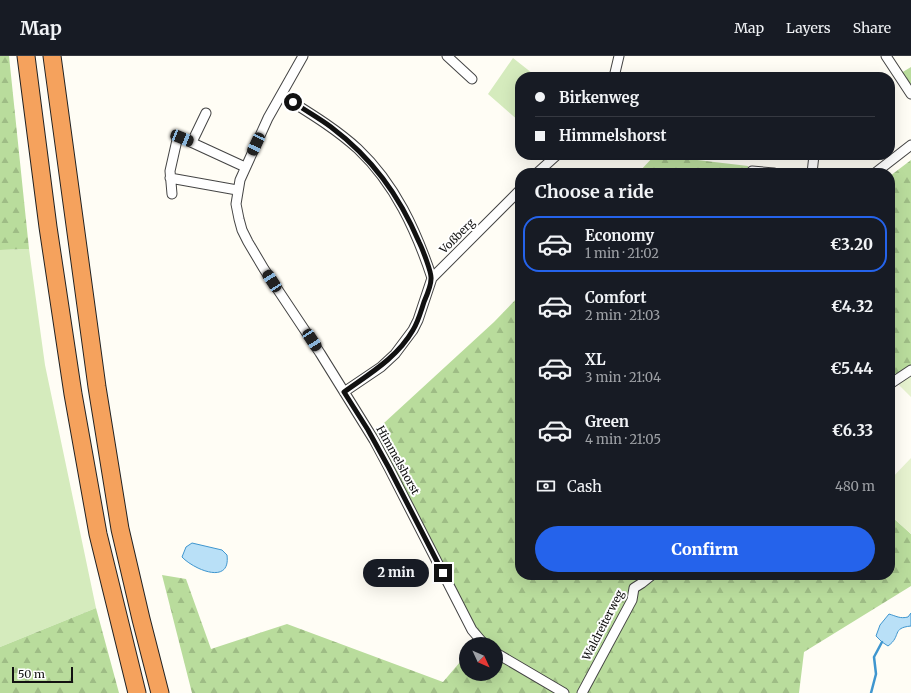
<!DOCTYPE html>
<meta charset="utf-8">
<style>
body{margin:0;font-family:Merriweather,serif;background:#242831;color:#f1f3f6;height:100vh;display:flex;flex-direction:column;font-size:15px;white-space:nowrap}
*{box-sizing:border-box;margin:0}
p{font-size:13px;color:#9ea1a6}
.icon{flex:none;width:22px;height:22px;fill:none;stroke:currentColor;stroke-width:2;stroke-linecap:round;stroke-linejoin:round}
.map{position:relative;flex:1;overflow:hidden}
.drawer{position:absolute;left:515px;top:112px;width:380px;height:412px;display:flex;flex-direction:column;background:#171b24;border-radius:16px;box-shadow:0 4px 16px #0002}
.drawer>*{flex:none}
.guide{position:absolute;left:515px;top:16px;width:380px;height:88px;border-radius:16px;box-shadow:0 4px 16px #0002;display:grid;align-content:center;height:88px;padding:0 20px;background:#171b24}
.needle{width:26px;rotate:134deg}
.controls{position:absolute;left:459px;top:581px;display:grid;gap:8px}
.controls a{display:grid;place-items:center;width:44px;height:44px;border-radius:50%;background:#171b24;box-shadow:0 4px 16px #0002;font-size:20px}
.scale{position:absolute;left:12px;bottom:10px;width:61px;box-sizing:border-box;padding-left:4px;border:2px solid #111;border-top:0;font-size:11px;line-height:14px;white-space:nowrap;color:#111;-webkit-text-stroke:3px #fff;paint-order:stroke}
.end{position:absolute;width:18px;height:18px;margin:-9px;border:5px solid #111;background:#fff;box-shadow:0 0 0 2px #fff}
.from{border-radius:50%}
.bubble{position:absolute;height:28px;border-radius:14px;background:#171b24;box-shadow:0 4px 16px #0002;font-size:13px;font-weight:800;line-height:28px;text-align:center}
.car{position:absolute;width:12px;height:24px;margin:-12px -6px;border-radius:5px;box-shadow:0 0 3px 1px #0007;background:linear-gradient(#222 24%,#8ab4d8 0 40%,#222 0 76%,#8ab4d8 0 86%,#222 0)}
.guide b{display:flex;align-items:center;gap:14px;height:38px;font-size:15px}
.guide b+b{border-top:1px solid #363941}
.guide i{width:10px;height:10px;background:#f1f3f6}
ul{padding:0;list-style:none}
li{display:flex;align-items:center;gap:12px;height:56px;margin:0 8px 6px;padding:0 12px;border:2px solid transparent;border-radius:16px}
li div{flex:1}
li b{display:block;font-size:15px}
li em{font-style:normal;font-weight:800}
li.current{border-color:#2563eb}
li>.icon{width:36px;height:36px;stroke-width:1.5}
h2{padding:0 20px;font-size:18px;line-height:48px}
.pay{display:flex;align-items:center;gap:10px;height:44px;padding:0 20px;font-size:15px}
.pay p{margin-inline-start:auto}
.action{display:flex;gap:8px;margin-top:auto;padding:8px 20px}
.action a{flex:1;height:46px;border-radius:24px;background:#2563eb;color:#fff;font-size:16px;font-weight:800;line-height:46px;text-align:center}
header{display:flex;align-items:center;gap:24px;box-sizing:border-box;height:56px;padding:0 20px;background:#171b24;border-bottom:1px solid #363941}
header strong{font-size:19px}
nav{display:flex;gap:22px;margin-inline-start:auto;font-size:14px}
.map>svg:first-child{display:block}
</style>
<header>
<strong>Map</strong>
<nav><a>Map</a><a>Layers</a><a>Share</a></nav>
</header>
<div class="map">
<svg width="911" height="637" viewBox="0 0 911 637">
<defs>
<pattern id="forest-firs" width="22" height="20" patternUnits="userSpaceOnUse"><rect width="22" height="20" fill="#b9dc9c"/><path d="M5 1l3.5 6h-7zM16 11l3.5 6h-7z" fill="#9ebc85"/></pattern>
</defs>
<rect width="100%" height="100%" fill="#fffdf5"/>
<path fill="#d5ebbd" d="M 513,2 L 537,21 L 520,21 L 520,66 L 488,38 Z
M 29,193 L 45,309 L 96,552 L 0,591 L 0,194 Z"/>
<path fill="url(#forest-firs)" d="M 0,0 L 9,0 L 29,193 L 0,194 Z
M 911,11 L 911,33 L 901,17 Z
M 655,99 L 748,110 L 748,117 L 638,117 Z
M 911,104 L 911,311 L 890,324 L 890,120 Z
M 520,239 L 520,519 L 890,519 L 890,459 L 911,478 L 911,530 L 804,596 L 799,637 L 192,637 L 162,519 L 186,523 L 211,593 L 287,568 L 443,626 L 466,599 L 466,618 L 496,618 L 496,588 L 475,588 L 478,585 L 372,378 L 494,266 Z
M 96,552 L 119,637 L 0,637 L 0,591 Z"/>
<path fill="#e6f2cf" d="M 911,319 L 911,341 L 897,327 Z
M 911,402 L 911,478 L 890,459 L 890,424 Z"/>
<path fill="#b9e0f7" stroke="#3f96cf" d="M 192,487 L 222,494 L 227,499 C 231,530 193,513 182,501 L 186,491 Z
M 911,557 L 911,570 C 891,572 902,580 888,590 L 882,586 L 876,580 L 880,569 L 889,558 C 896,560 900,563 908,561 Z"/>
<g fill="none" stroke-linecap="round" stroke-linejoin="round">
<path stroke="#3f96cf" stroke-width="2.5" d="M 871,637 L 876,618 L 874,601 L 882,586"/>
<g stroke="#444" stroke-width="11">
<path id="street" d="M 303,0 L 268,62 L 240,124 L 236,148 L 239,163 L 242,174 L 248,186 L 264,213 L 320,297 L 374,384 L 389,412 L 472,574 L 484,588
M 447,0 L 472,23
M 886,0 L 911,38
M 614,21 L 619,0
M 281,39 C 308,56 335,72 358,93 C 395,128 416,174 432,222
M 192,86 L 206,57
M 752,115 L 774,117
M 537,117 L 557,99
M 812,117 L 814,99
M 875,117 L 911,89
M 170,122 L 237,134
M 172,138 L 170,115 L 177,84 L 182,82 L 245,111
M 890,328 L 911,314
M 344,336 L 381,311 L 395,298 L 413,274 L 418,264 L 432,222 L 520,134
M 496,597 L 564,637
M 582,637 L 632,544 L 634,532 L 642,527 L 652,519"/>
</g>
<g stroke="#222" stroke-width="19">
<path id="highway" d="M 26,0 L 48,171 L 73,338 L 98,478 L 137,637
M 52,0 L 97,331 L 120,473 L 141,563 L 160,637"/>
</g>
<use href="#street" stroke="#fff" stroke-width="9"/>
<use href="#highway" stroke="#f5a25d" stroke-width="17"/>
</g>
<g fill="none" stroke-linecap="round" stroke-linejoin="round">
<path stroke="#111" stroke-width="5" d="M 293,46 C 306,55 319,62 331,71 C 372,102 399,139 419,186 C 422,192 432,217 431,223 C 431,230 427,239 424,246 C 421,255 418,266 413,274 C 397,302 369,318 344,336 L 368,374 L 389,412 L 443,517"/>
</g>
<g text-anchor="middle" stroke-width="4" stroke-linejoin="round" paint-order="stroke">
<g font-size="11" fill="#111" stroke="#fff">
<text transform="translate(457 180) rotate(-45)" y="4">Voßberg</text>
<text transform="translate(398 404) rotate(61)" y="4">Himmelshorst</text>
<text transform="translate(603 569) rotate(-63)" y="4">Waldreiterweg</text>
</g>
</g>
</svg>
<div class="controls">
<a><svg class="needle" viewBox="-14 -14 28 28"><path d="M0-13l5 13h-10z" fill="#e53935"/><path d="M0 13l5-13h-10z" fill="#9ea1a6"/></svg></a>
</div>
<div class="scale">50 m</div>
<i class="end from" style="left:293px;top:46px"></i>
<i class="end" style="left:443px;top:517px"></i>
<div class="bubble" style="left:363px;top:503px;width:66px">2 min</div>
<i class="car" style="left:182px;top:82px;rotate:112deg"></i>
<i class="car" style="left:256px;top:88px;rotate:205deg"></i>
<i class="car" style="left:272px;top:225px;rotate:327deg"></i>
<i class="car" style="left:312px;top:284px;rotate:147deg"></i>
<div class="guide">
<b><i class="from"></i>Birkenweg</b>
<b><i></i>Himmelshorst</b>
</div>
<section class="drawer">
<h2>Choose a ride</h2>
<ul>
<li class="current"><svg class="icon" aria-label="car" viewBox="0 0 24 24"><path d="M5 17H2v-5l4-1 3-4h7l3 4 3 1v5h-3M9 17h6M6 11h13"/><circle cx="7" cy="17" r="2"/><circle cx="17" cy="17" r="2"/></svg><div><b>Economy</b><p>1 min · 21:02</p></div><em>€3.20</em></li>
<li><svg class="icon" aria-label="car" viewBox="0 0 24 24"><path d="M5 17H2v-5l4-1 3-4h7l3 4 3 1v5h-3M9 17h6M6 11h13"/><circle cx="7" cy="17" r="2"/><circle cx="17" cy="17" r="2"/></svg><div><b>Comfort</b><p>2 min · 21:03</p></div><em>€4.32</em></li>
<li><svg class="icon" aria-label="car" viewBox="0 0 24 24"><path d="M5 17H2v-5l4-1 3-4h7l3 4 3 1v5h-3M9 17h6M6 11h13"/><circle cx="7" cy="17" r="2"/><circle cx="17" cy="17" r="2"/></svg><div><b>XL</b><p>3 min · 21:04</p></div><em>€5.44</em></li>
<li><svg class="icon" aria-label="car" viewBox="0 0 24 24"><path d="M5 17H2v-5l4-1 3-4h7l3 4 3 1v5h-3M9 17h6M6 11h13"/><circle cx="7" cy="17" r="2"/><circle cx="17" cy="17" r="2"/></svg><div><b>Green</b><p>4 min · 21:05</p></div><em>€6.33</em></li>
</ul>
<div class="pay"><svg class="icon" aria-label="cash" viewBox="0 0 24 24"><path d="M3 7h18v10H3z"/><circle cx="12" cy="12" r="2"/></svg>Cash<p>480 m</p></div>
<div class="action"><a>Confirm</a></div>
</section>
</div>
